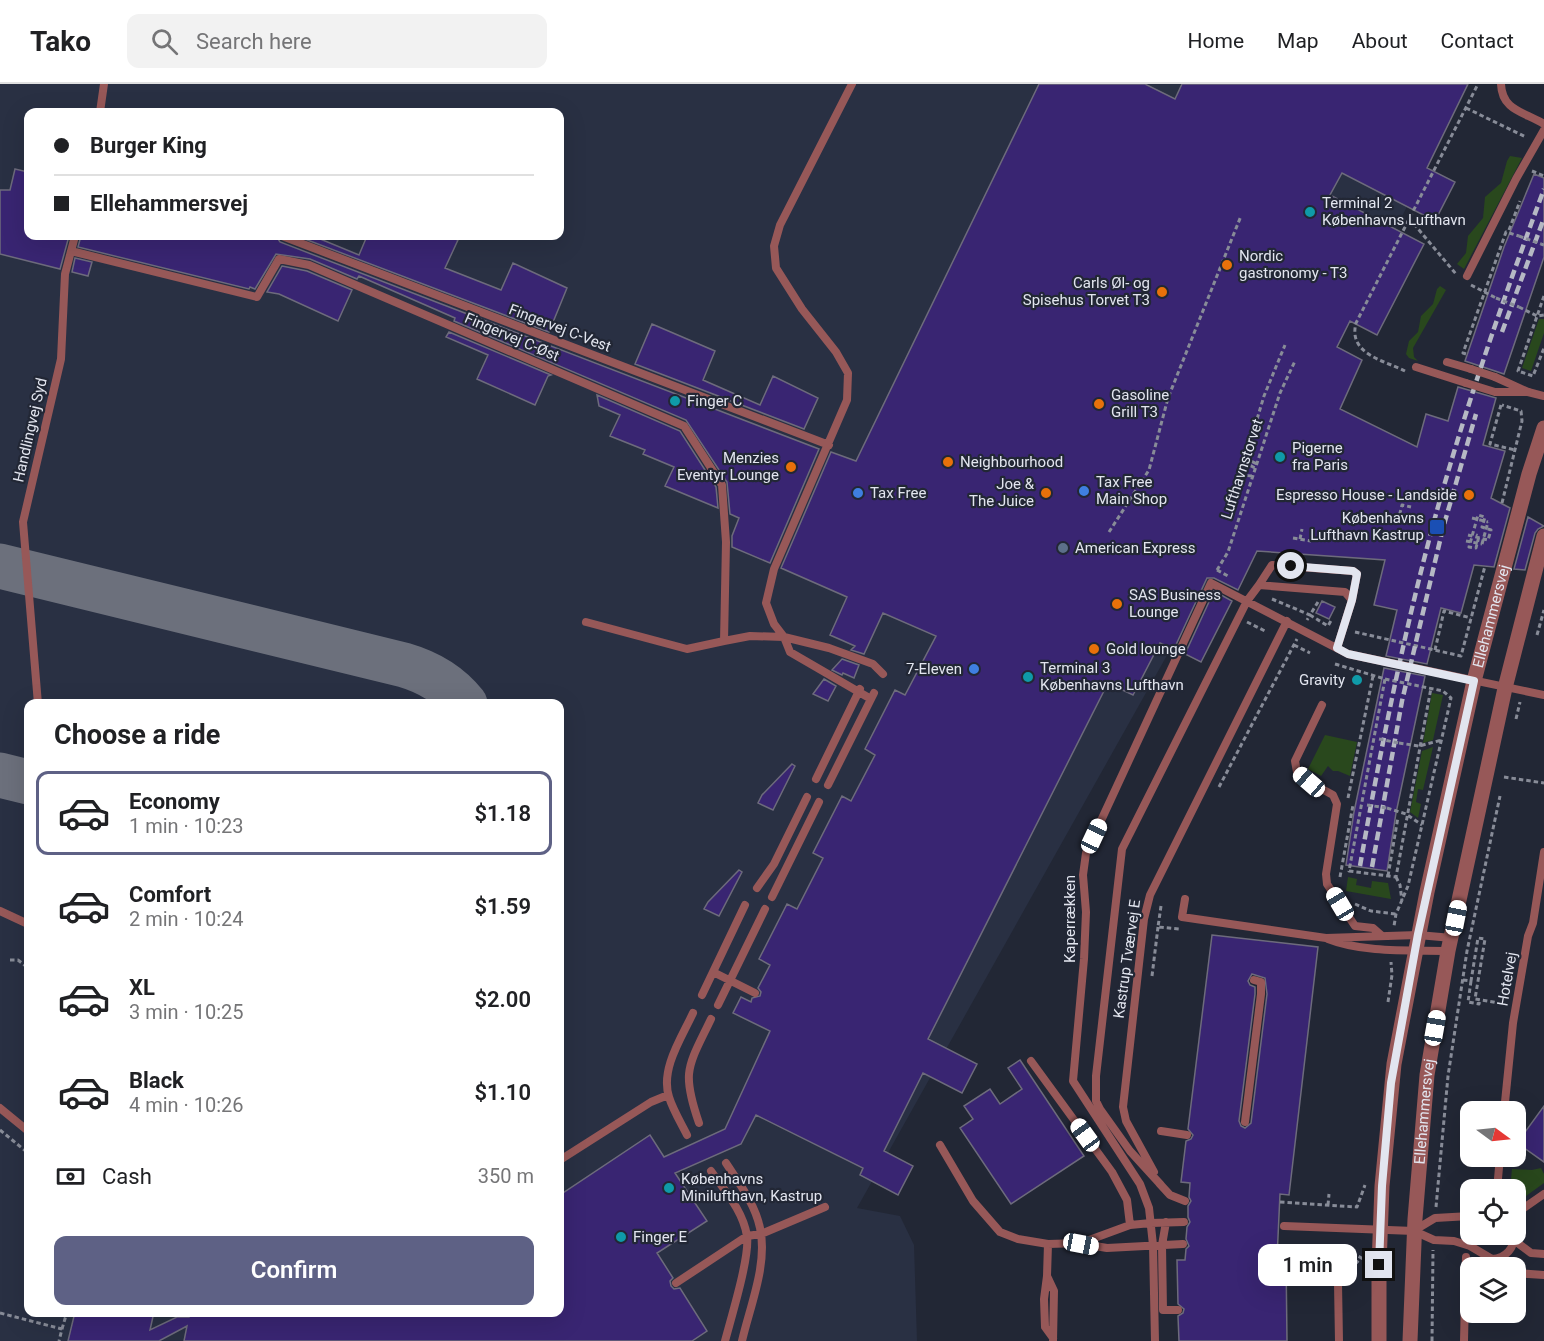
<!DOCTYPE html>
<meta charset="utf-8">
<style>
body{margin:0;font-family:Roboto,sans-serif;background:#f2f2f2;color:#202124;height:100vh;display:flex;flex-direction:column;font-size:22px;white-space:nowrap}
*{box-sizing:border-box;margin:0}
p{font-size:20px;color:#757577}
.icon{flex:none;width:33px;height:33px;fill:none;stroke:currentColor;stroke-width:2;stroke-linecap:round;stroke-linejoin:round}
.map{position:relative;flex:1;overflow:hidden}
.drawer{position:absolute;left:24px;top:615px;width:540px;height:618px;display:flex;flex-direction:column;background:#fff;border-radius:12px;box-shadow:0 6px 24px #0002}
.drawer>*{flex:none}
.banner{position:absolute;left:24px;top:24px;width:540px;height:132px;border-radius:12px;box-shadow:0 6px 24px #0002;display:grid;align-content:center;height:132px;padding:0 30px;background:#fff}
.needle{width:39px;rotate:105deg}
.fabs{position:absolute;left:1460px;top:1017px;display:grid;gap:12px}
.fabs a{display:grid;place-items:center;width:66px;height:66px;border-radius:12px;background:#fff;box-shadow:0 6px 24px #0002;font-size:30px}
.end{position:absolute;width:27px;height:27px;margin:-14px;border:8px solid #e2e5ef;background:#111;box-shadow:0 0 0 3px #111}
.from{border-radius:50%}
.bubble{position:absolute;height:42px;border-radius:12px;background:#fff;box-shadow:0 6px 24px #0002;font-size:20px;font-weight:600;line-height:42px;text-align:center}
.car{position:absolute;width:18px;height:36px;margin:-18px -9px;border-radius:8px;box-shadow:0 0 4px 2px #0007;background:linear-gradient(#fff 24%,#345 0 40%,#fff 0 76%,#345 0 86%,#fff 0)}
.banner b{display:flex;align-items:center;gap:21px;height:57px;font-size:22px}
.banner b+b{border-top:2px solid #e0e0e0}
.banner i{width:15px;height:15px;background:#202124}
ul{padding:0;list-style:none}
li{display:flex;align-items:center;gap:18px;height:84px;margin:0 12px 9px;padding:0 18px;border:3px solid transparent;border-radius:12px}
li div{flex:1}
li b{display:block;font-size:22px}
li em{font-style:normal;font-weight:600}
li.on{border-color:#5e6185}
li>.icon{width:54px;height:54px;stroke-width:1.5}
h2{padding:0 30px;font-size:27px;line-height:72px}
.pay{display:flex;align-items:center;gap:15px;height:66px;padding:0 30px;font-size:22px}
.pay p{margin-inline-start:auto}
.primary-button{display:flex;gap:12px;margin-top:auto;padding:12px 30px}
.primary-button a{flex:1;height:69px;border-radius:12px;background:#5e6185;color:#fff;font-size:24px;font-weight:600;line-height:69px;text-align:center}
header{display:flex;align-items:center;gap:36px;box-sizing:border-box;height:84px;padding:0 30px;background:#fff;border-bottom:2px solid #e0e0e0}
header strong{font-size:28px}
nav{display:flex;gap:33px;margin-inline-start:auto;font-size:21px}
.search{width:420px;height:54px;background:#f2f2f2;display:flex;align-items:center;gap:15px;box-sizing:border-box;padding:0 21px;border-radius:12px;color:#757577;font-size:22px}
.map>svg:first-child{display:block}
</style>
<header>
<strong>Tako</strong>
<div class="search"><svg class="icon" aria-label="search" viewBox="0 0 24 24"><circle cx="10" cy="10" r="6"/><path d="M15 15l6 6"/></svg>Search here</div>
<nav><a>Home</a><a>Map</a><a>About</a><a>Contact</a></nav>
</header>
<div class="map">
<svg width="1544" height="1257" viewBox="0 0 1544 1257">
<rect width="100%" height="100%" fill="#222735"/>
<path fill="#293043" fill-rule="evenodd" d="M 0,0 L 1468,0 L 1313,311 L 857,1124 L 900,1132 L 914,1161 L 917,1257 L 0,1257 ZM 28,28 L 560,28 L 560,152 L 28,152 ZM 28,620 L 560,620 L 560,1228 L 28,1228 Z"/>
<path fill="#29481d" d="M 1510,72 L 1522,74 L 1464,185 L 1457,180 L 1466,169 L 1468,152 L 1483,134 L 1485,113 L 1501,99 L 1507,77 Z
M 1440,202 L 1446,206 L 1413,264 L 1414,273 L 1418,277 L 1409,274 L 1406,270 L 1409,257 L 1418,248 L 1421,232 L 1433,220 L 1437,205 Z
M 1539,235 L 1544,235 L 1544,249 L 1531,287 L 1522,284 Z
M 1432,609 L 1443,611 L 1433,656 L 1423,659 Z
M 1325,651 L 1357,658 L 1350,692 L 1338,687 L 1333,687 L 1328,682 L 1321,692 L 1308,685 Z
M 1433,663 L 1423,706 L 1418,705 L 1416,718 L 1421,720 L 1418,734 L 1410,728 L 1422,667 Z
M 1348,793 L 1357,795 L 1356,801 L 1371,804 L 1372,797 L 1388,799 L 1391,815 L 1346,807 Z
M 1541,1084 L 1544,1090 L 1544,1099 L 1518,1118 L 1515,1116 L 1515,1106 L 1510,1105 L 1512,1085 L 1532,1086 Z"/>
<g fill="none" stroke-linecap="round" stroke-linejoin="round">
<path stroke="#6c707c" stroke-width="45" d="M 0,482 L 404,581 C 428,588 449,600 465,620
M 0,691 L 28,698"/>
</g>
<path fill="#392572" stroke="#6d6b7c" stroke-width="1.5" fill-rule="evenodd" d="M 1039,0 L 1145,0 L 1175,15 L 1182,0 L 1468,0 L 1427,84 L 1455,98 L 1435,137 L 1342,89 L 1330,111 L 1424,160 L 1377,251 L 1350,237 L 1337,263 L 1362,276 L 1340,325 L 1417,363 L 1426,330 L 1448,337 L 1458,303 L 1496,314 L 1483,361 L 1505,367 L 1491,414 L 1510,424 L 1494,483 L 1474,481 L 1461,529 L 1441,524 L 1427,580 L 1386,572 L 1397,526 L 1374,521 L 1385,476 L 1257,467 L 1238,506 L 1214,494 L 1207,494 L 1174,565 L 1160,559 L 1133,611 L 1108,599 L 928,955 L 977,980 L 962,1009 L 923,989 L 884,1067 L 913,1082 L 898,1111 L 860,1091 L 863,1084 L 756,1031 L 741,1060 L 675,1089 L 707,1137 L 657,1169 L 673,1194 L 670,1197 L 671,1202 L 674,1205 L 680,1204 L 707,1247 L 692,1257 L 184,1257 L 187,1242 L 159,1257 L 68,1257 L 75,1228 L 154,1228 L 150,1246 L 177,1233 L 189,1233 L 190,1228 L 560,1228 L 560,1111 L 650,1051 L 664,1073 L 725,1045 L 770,947 L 733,929 L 741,913 L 751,918 L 752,914 L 760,912 L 761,908 L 758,904 L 770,881 L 759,875 L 787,820 L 797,825 L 823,774 L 813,769 L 842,712 L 851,717 L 875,671 L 865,665 L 895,606 L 905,611 L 936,552 L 883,529 L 864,570 L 851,566 L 855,562 L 830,551 L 847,513 L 781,484 L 831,368 L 856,377 Z
M 15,85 L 28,88 L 28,152 L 69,152 L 60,185 L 0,170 L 0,106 L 10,106 Z
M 1534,90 L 1544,94 L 1544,173 L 1504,290 L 1465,277 L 1504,163 Z
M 81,152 L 276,152 L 280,158 L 819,365 L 770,479 L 732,463 L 732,452 L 739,434 L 730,430 L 727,398 L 686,336 L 454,237 L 455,234 L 359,192 L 357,195 L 310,175 L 276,170 L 255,205 L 250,203 L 249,205 L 78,163 Z
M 297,152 L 313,152 L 359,171 L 367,152 L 448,152 L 458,156 L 445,184 L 501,206 L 513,179 L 567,204 L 549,248 Z
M 75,174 L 92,178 L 88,192 L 72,188 Z
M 282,182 L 307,187 L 352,206 L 338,237 L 279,210 L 267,208 Z
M 652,240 L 715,267 L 703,296 L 760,321 L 773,292 L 818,314 L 804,345 L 635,280 Z
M 449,248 L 551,291 L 548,292 L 535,321 L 477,295 L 488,271 L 446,253 Z
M 597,311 L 680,347 L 716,403 L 718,424 L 665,402 L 674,383 L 643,370 L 645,366 L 610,352 L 620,331 L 599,322 Z
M 1528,433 L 1544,442 L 1538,445 L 1535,449 L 1525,486 L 1514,485 Z
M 1214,507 L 1232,517 L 1201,578 L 1185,570 Z
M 1322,517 L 1335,523 L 1329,535 L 1316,529 Z
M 842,575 L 859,581 L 854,594 L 843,589 L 842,591 L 832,586 Z
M 1384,584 L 1425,592 L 1396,729 L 1387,787 L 1346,781 L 1354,728 Z
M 824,595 L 836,602 L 828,617 L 813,610 Z
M 792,680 L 795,682 L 773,726 L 758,719 L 762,711 Z
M 739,786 L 742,788 L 719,832 L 704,825 L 708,818 Z
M 1212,851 L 1318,863 L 1289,1111 L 1280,1110 L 1277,1174 L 1286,1173 L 1287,1257 L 1179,1257 L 1178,1232 L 1183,1229 L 1184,1225 L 1178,1220 L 1177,1176 L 1185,1176 L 1186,1165 L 1189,1162 L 1186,1155 L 1187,1143 L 1190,1138 L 1188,1133 L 1188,1122 L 1191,1117 L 1189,1113 L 1190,1099 L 1181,1098 L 1186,1057 L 1191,1055 L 1193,1051 L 1188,1045 ZM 1252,890 L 1265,894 L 1267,910 L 1251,1039 L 1245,1044 L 1241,1042 L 1239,1037 L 1255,910 L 1255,903 L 1250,901 L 1248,897 Z
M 1020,976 L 1084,1072 L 1011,1120 L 960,1044 L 973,1035 L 964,1022 L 990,1005 L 1000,1020 L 1022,1005 L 1008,984 Z
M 1544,1022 L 1544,1078 L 1517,1059 Z"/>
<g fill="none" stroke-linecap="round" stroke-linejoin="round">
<path stroke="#888c98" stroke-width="3" stroke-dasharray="4.5 3" stroke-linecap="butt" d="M 1466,24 L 1526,53
M 1532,87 L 1544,92
M 1409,134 L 1456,190
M 1509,146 L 1520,117
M 1541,160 L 1544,161
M 1471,201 L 1496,214
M 1544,212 L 1518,287 L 1533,292 L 1544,264
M 1519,223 L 1537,232 L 1544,231
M 1466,270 L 1463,269 L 1506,148 L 1519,152
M 1405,287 C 1383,276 1348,270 1356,239 L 1478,0
M 1501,321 L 1490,360 L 1515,366
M 1245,374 L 1257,380
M 1244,378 L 1255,384
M 1242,385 L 1264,312 L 1285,261
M 1240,391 L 1252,392
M 1502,419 L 1522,337 L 1521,327 L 1502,321
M 1472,434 L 1488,438
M 1411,436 L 1399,433 L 1402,421 L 1411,423
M 1109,448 L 1149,386 L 1168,314 L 1241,132
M 1468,451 L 1488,456 L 1491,446 L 1482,443 L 1485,433 L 1478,431 L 1469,463 L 1476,464 L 1479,452 L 1476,451
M 1293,454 L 1311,457
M 1300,455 L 1302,445
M 1466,457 L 1482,460
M 1217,486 L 1228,492
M 1217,486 L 1228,468 L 1280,309 L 1295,277
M 1272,515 L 1310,531 L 1307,536
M 1318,518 L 1310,531 L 1328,542 L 1332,535
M 1247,538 L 1267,548
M 1355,548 L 1461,572 L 1485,482
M 1537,551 L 1544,526
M 1294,561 L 1310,569
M 1435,566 L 1444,527 L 1471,534
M 1335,580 L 1385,595 L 1349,787 L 1396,793 L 1431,604
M 1385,595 L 1443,607 L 1451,614 L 1408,802 L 1396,830 L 1394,842
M 1516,635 L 1520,618
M 1399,659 L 1419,662 L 1442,656
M 1504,693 L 1544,699
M 1219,703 L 1297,555
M 1348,714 L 1373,592
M 1387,724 L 1406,730 L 1422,741
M 1388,792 L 1398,733
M 1340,793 L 1353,721
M 1396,793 L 1400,801 L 1402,817
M 1355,820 L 1371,827 L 1396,830
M 1161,822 L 1158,843 L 1179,845
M 10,876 L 18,876 L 28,884
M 1152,892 L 1158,843
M 1463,896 L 1471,897 L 1478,854 L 1485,855 L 1475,915 L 1505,920
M 1471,897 L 1468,918 L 1479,920 L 1480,915
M 1388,918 L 1392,891 L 1391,878
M 0,1046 L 28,1069
M 1280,1118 L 1357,1123 L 1365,1101
M 1328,1121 L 1329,1110
M 1436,1123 L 1448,992 L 1467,867 L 1500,712
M 1277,1168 C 1300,1167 1345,1160 1364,1176
M 1345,1191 L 1361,1174
M 0,1229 L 62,1245 L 59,1257
M 62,1245 L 67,1228
M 1432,1257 L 1433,1166"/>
<path stroke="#975858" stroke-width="8" d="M 1501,0 C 1502,27 1525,28 1544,40
M 100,28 L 104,0
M 282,152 L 829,361
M 71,167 L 257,213 L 279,175 L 309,181 L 684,342 L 722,401 L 726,458 L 724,557 L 750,552 L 784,553
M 1467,192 L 1516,95 L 1544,46
M 1447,278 L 1471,285
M 1416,283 L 1466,299
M 1495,293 L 1528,308 L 1544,312
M 1259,501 L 1272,481 L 1353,487 L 1357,490 L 1352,516
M 586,538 L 687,565 L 724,557
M 784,553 L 774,540 L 766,519 L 774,485 L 847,316 L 848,289 L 836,268 L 802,225 L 776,184 L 774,162 L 780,141 L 852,0
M 871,615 L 790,568 L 784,553 L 829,564 L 873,580 L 883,590
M 38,620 L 23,438 L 61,275 L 65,190 L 75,152
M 1322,621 L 1295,677 L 1297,688 L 1309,698 L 1333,711 L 1337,720 L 1326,790 L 1327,800 L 1355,842 L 1373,844 L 1381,851
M 816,695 L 860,605
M 828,701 L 874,609
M 757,804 L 774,780 L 807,713
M 772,813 L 819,718
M 1185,815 L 1182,833 L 1326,854 L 1418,851 L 1452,854
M 0,827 L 28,840
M 1328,855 C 1363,869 1411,866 1448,867
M 713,888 L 755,909
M 702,911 L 745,821
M 718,921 L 765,825
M 1031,977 L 1112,1088 L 1127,1116 L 1130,1141
M 0,1024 L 28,1047
M 1504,1028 L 1513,939 L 1528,852 L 1533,839 L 1544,768
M 1245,1038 L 1261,910 L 1261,898 L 1254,896
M 699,1039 C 681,987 688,983 711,935
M 1161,1047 L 1187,1051
M 687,1051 C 681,1039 673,1026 669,1013 C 660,985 682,953 693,929
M 940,1061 L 973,1117 L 1000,1148 L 1018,1155 L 1048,1160 L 1081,1159 L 1130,1141 L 1151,1139 L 1184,1138
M 560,1076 L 651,1018 L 668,1011
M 726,1079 C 739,1099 755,1120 760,1144 C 768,1180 750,1222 742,1257
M 711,1087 C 725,1107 743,1127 747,1152 C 750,1173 731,1234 725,1257
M 1154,1088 L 1126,1037 L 1123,1023 L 1144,835 L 1150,811 L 1287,537
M 1159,1099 L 1170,1111 L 1185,1117
M 1161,1101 L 1130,1067 L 1100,1025 L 1096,1017 L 1096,992 L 1122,765 L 1247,517 L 1259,501 L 1345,508 L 1352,516 L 1337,564
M 1497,1106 L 1500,1072
M 1515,1130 L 1544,1110
M 1166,1138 L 1162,1161 L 1163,1226 L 1178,1226
M 1284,1142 L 1414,1147 L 1434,1156 L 1454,1157 L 1470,1162 L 1492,1175 L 1500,1184
M 1415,1146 L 1435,1134 L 1470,1132
M 1515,1157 L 1531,1169 L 1544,1170
M 1048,1160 L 1047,1192 L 1054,1207 L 1053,1257
M 1083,1160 L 1107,1164 L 1183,1160
M 1492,1175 C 1506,1174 1515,1164 1514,1150
M 1515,1189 L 1544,1191
M 1047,1192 L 1044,1215 L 1045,1243 L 1053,1254
M 676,1199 L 747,1152 L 761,1150 L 825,1123
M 1338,1199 L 1339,1257
M 1155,1257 L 1153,1161 L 1149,1124 L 1140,1100 L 1073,997 L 1084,875 L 1086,828 L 1083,791 L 1086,769 L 1211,499 L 1348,570 L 1544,611
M 1464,1257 L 1466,1173"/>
<g stroke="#975858" stroke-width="15">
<path id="s1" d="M 1379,1257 L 1379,1181 L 1382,1102 L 1394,980 L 1427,808 L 1474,597 L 1529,390 L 1544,344"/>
<path id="s2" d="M 1410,1257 L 1415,1135 L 1427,991 L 1448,867 L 1505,604 L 1544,452"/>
</g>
<path stroke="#b6b9c4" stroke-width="4.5" stroke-dasharray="9 4.5" stroke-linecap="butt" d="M 1502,248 L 1544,134
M 1360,782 C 1380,668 1403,553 1433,441 C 1464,327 1503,216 1544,105
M 1372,783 L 1402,617 L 1443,444 L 1476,330"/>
<path stroke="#888c98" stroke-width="3" stroke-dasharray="4.5 3" stroke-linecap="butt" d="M 1519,152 L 1541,160
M 1496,214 L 1519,223
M 1482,460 L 1488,438
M 1379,655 L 1399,659
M 1367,721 L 1387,724"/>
<path stroke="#975858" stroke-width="8" d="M 1471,285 L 1495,293
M 1466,299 L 1495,308 L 1528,308"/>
</g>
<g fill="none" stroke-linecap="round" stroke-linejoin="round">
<path stroke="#e2e5ef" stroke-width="8" d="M 1291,482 L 1353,487 L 1357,490 L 1352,516 L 1337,564 L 1348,570 L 1474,597 L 1418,850 L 1391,999 L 1382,1102 L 1379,1181"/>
</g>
<g fill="#0f9aa8" stroke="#222735" stroke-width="2">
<circle cx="1310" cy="128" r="6"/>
<circle cx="675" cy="317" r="6"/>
<circle cx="1280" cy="373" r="6"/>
<circle cx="1028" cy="593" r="6"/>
<circle cx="1357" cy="596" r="6"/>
<circle cx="669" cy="1104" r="6"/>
<circle cx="621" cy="1153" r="6"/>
</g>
<g fill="#e8710a" stroke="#222735" stroke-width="2">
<circle cx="1227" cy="181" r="6"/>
<circle cx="1162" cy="208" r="6"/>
<circle cx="1099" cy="320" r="6"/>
<circle cx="948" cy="378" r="6"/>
<circle cx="791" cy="383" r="6"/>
<circle cx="1046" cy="409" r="6"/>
<circle cx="1469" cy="411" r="6"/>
<circle cx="1117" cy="520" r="6"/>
<circle cx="1094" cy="565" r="6"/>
</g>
<g fill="#3f7fe0" stroke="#222735" stroke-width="2">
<circle cx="1084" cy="407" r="6"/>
<circle cx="858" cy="409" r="6"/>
<circle cx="974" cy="585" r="6"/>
</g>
<rect fill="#1a4fb4" stroke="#222735" stroke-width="2" x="1429" y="435" width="16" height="16" rx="3"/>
<circle fill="#5c6f8a" stroke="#222735" stroke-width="2" cx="1063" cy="464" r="6"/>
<g text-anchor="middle" stroke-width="4.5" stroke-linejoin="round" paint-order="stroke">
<g font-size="15" fill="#e2e5ef" stroke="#222735" text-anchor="start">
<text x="1322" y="124">Terminal 2<tspan x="1322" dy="17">Københavns Lufthavn</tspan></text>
<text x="1239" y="177">Nordic<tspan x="1239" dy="17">gastronomy - T3</tspan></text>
<text x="1150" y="204" text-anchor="end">Carls Øl- og<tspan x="1150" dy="17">Spisehus Torvet T3</tspan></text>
<text x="1111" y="316">Gasoline<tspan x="1111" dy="17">Grill T3</tspan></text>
<text x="687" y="322">Finger C</text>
<text x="1292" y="369">Pigerne<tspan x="1292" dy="17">fra Paris</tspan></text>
<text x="779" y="379" text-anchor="end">Menzies<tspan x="779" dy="17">Eventyr Lounge</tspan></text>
<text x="960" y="383">Neighbourhood</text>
<text x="1096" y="403">Tax Free<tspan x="1096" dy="17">Main Shop</tspan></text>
<text x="1034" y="405" text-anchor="end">Joe &amp;<tspan x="1034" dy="17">The Juice</tspan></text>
<text x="870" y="414">Tax Free</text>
<text x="1457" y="416" text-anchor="end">Espresso House - Landside</text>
<text x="1424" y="439" text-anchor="end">Københavns<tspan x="1424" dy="17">Lufthavn Kastrup</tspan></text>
<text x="1075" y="469">American Express</text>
<text x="1129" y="516">SAS Business<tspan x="1129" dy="17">Lounge</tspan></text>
<text x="1106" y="570">Gold lounge</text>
<text x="1040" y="589">Terminal 3<tspan x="1040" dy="17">Københavns Lufthavn</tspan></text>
<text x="962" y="590" text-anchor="end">7-Eleven</text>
<text x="1345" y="601" text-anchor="end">Gravity</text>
<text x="681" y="1100">Københavns<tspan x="681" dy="17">Minilufthavn, Kastrup</tspan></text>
<text x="633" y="1158">Finger E</text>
</g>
<g font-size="15" fill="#e2e5ef" stroke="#222735">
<text transform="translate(560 244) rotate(21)" y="5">Fingervej C-Vest</text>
<text transform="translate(512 253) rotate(23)" y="5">Fingervej C-Øst</text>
<text transform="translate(30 346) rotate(-77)" y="5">Handlingvej Syd</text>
<text transform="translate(1242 385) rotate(-72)" y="5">Lufthavnstorvet</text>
<text dy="5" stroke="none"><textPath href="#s1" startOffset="736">Ellehammersvej</textPath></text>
<text transform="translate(1070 835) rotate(-90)" y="5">Kaperrækken</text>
<text transform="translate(1127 875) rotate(-82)" y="5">Kastrup Tværvej E</text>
<text transform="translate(1507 895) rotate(-80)" y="5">Hotelvej</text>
<text dy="5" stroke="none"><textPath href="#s2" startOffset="230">Ellehammersvej</textPath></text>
</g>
</g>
</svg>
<div class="fabs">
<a><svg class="needle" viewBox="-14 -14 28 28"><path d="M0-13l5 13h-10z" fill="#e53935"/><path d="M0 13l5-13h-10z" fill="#757577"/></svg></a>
<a><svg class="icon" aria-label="locate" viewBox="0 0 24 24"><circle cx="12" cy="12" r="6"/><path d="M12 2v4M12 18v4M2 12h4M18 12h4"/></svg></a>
<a><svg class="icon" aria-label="layers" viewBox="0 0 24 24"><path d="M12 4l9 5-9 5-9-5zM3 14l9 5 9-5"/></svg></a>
</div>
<i class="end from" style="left:1291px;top:482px"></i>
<i class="end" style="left:1379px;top:1181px"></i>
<div class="bubble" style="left:1258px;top:1160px;width:99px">1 min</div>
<i class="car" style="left:1309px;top:698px;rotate:311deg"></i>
<i class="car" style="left:1094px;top:752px;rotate:25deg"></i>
<i class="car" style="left:1340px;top:820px;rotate:329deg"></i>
<i class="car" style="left:1456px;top:834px;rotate:11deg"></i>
<i class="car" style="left:1435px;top:944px;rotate:10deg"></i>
<i class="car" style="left:1085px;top:1051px;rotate:324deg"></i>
<i class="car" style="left:1081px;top:1160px;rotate:101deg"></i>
<div class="banner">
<b><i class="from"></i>Burger King</b>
<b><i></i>Ellehammersvej</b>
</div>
<section class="drawer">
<h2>Choose a ride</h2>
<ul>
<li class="on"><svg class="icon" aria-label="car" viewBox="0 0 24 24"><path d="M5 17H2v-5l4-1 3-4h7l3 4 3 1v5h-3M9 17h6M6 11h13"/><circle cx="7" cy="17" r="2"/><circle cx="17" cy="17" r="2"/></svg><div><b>Economy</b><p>1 min · 10:23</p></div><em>$1.18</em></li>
<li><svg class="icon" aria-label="car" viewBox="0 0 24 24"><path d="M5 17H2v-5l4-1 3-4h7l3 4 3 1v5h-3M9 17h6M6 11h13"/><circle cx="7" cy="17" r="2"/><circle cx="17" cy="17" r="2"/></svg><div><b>Comfort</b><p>2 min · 10:24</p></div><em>$1.59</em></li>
<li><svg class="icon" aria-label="car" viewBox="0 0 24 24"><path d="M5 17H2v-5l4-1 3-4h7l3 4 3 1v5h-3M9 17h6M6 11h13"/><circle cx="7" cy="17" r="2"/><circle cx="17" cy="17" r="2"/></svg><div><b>XL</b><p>3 min · 10:25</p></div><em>$2.00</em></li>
<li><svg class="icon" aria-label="car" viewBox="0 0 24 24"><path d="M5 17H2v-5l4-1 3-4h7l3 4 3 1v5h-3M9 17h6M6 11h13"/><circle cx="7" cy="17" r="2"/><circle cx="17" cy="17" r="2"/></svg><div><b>Black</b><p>4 min · 10:26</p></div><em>$1.10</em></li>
</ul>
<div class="pay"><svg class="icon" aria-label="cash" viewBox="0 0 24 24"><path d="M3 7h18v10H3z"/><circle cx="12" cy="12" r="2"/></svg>Cash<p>350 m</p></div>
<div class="primary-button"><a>Confirm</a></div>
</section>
</div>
